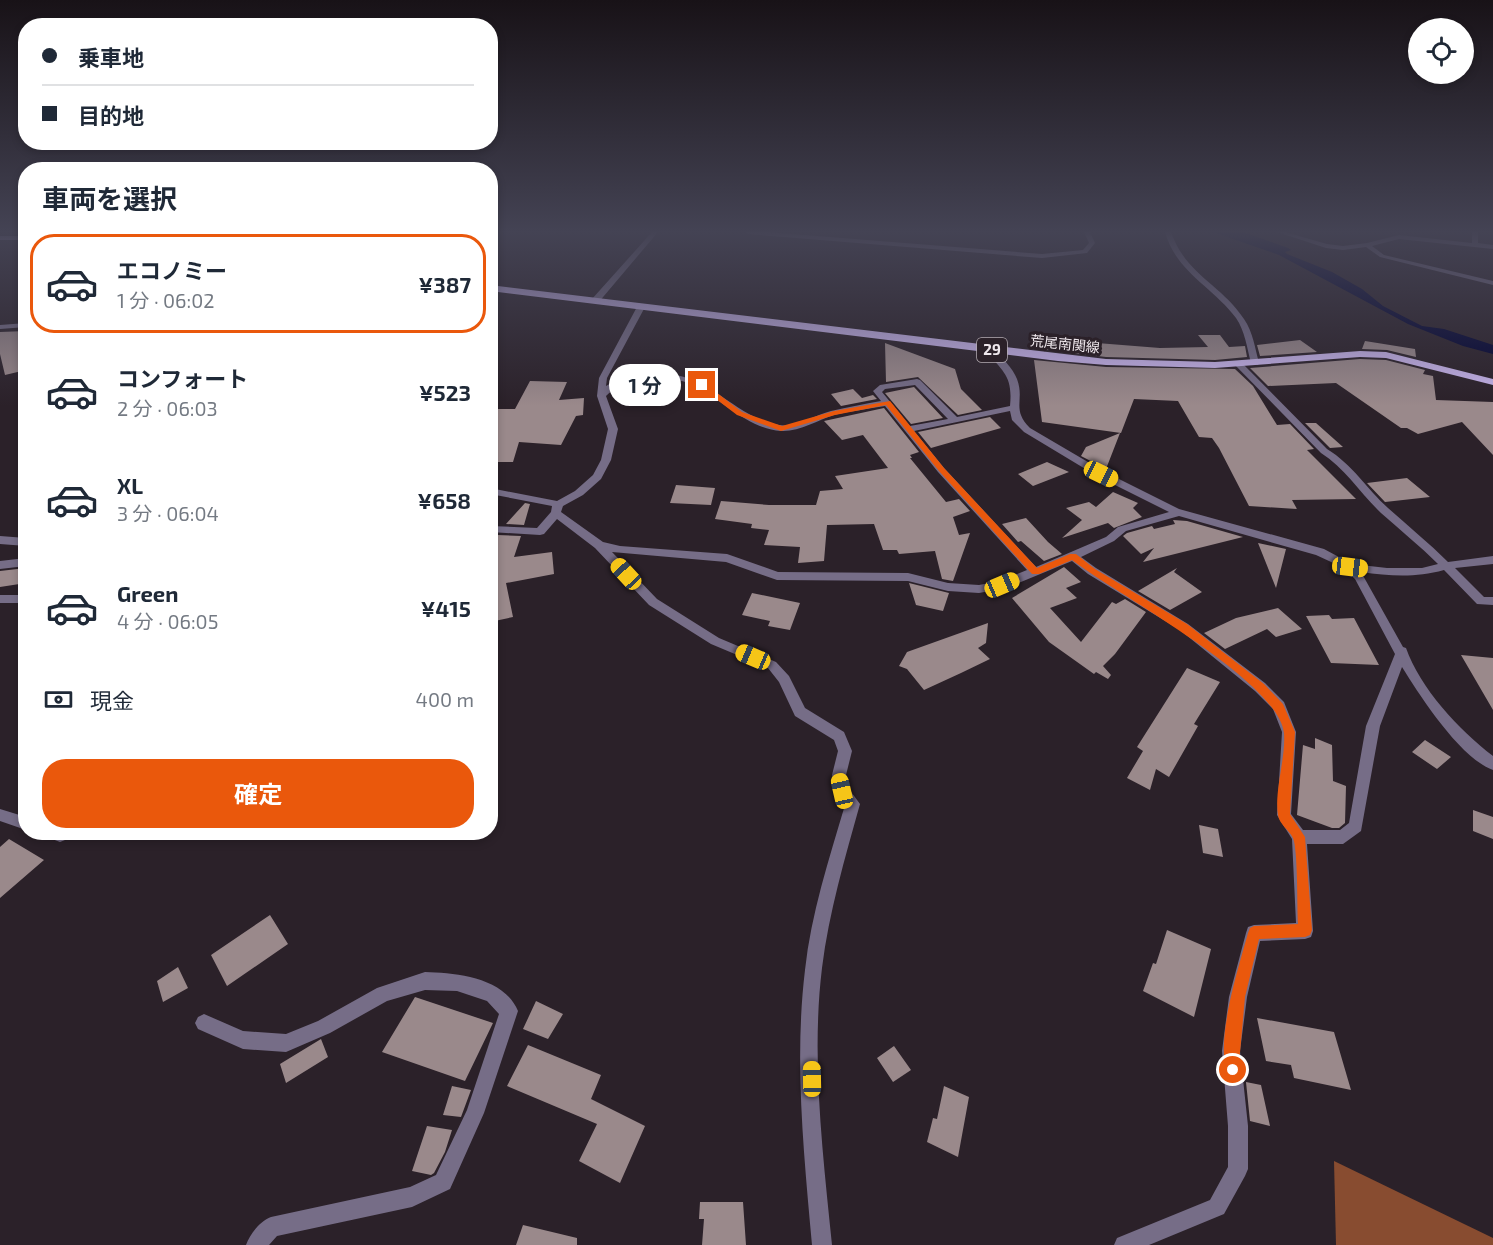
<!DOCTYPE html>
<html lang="ja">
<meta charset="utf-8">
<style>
body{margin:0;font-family:"Exo 2","Noto Sans JP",sans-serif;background:#f2f2f3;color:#1f2937;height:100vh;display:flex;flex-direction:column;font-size:22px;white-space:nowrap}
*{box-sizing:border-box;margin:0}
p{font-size:20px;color:#747a83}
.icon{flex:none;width:33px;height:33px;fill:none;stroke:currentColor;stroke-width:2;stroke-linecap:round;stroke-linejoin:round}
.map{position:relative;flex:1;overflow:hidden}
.details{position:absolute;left:18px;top:162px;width:480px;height:678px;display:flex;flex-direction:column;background:#fff;border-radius:24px;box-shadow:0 3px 9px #0003}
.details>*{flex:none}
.top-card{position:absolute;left:18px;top:18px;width:480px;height:132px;border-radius:24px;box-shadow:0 3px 9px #0003;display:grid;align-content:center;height:132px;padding:0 24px;background:#fff}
.fabs{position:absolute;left:1408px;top:18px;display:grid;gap:12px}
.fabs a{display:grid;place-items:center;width:66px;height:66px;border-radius:50%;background:#fff;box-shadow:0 3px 9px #0003;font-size:30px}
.end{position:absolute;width:27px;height:27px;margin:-14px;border:8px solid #ea580c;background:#fff;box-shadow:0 0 0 3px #fff}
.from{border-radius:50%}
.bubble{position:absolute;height:42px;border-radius:21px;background:#fff;box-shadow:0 3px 9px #0003;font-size:20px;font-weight:700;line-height:42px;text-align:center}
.car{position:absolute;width:18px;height:36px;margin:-18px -9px;border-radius:8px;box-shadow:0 0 4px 2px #0007;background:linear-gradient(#f5c518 24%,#345 0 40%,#f5c518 0 76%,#345 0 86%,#f5c518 0)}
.top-card b{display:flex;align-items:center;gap:21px;height:57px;font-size:22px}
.top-card b+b{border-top:2px solid #e0e1e3}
.top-card i{width:15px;height:15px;background:#1f2937}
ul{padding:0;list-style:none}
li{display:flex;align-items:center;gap:18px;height:99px;margin:0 12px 9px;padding:0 12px;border:3px solid transparent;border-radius:24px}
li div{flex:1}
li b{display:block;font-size:22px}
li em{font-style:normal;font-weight:700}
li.active{border-color:#ea580c}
li>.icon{width:54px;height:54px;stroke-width:1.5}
h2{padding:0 24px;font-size:27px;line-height:72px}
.pay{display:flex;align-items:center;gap:15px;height:66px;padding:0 24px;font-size:22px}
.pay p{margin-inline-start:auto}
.button{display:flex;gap:12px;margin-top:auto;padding:12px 24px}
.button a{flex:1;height:69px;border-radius:24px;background:#ea580c;color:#fff;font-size:24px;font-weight:700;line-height:69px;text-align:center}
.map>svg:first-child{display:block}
</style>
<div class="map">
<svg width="1493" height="1245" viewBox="0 0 1493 1245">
<rect width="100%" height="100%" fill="#2b2129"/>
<path fill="#884c30" d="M 1334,1161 L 1493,1238 L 1493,1245 L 1336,1245 Z"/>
<path fill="#010332" d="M 1213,232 L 1243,232 L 1288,248 L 1291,250 L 1285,252 L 1287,254 L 1332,272 L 1362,289 L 1383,306 L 1422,326 L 1444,329 L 1490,344 L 1493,345 L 1493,354 L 1463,346 L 1408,324 L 1279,255 Z"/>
<path fill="#9a898b" d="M 26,331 L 26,370 L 5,375 L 0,354 L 0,332 Z
M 1198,335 L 1220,335 L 1229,347 L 1245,346 L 1247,357 L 1215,360 L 1106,357 L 1033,348 L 1034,338 L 1160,348 L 1208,347 Z
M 1300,340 L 1317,352 L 1260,356 L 1257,345 Z
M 1365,341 L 1415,349 L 1416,357 L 1387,350 L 1362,349 Z
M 885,343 L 955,369 L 961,389 L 982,410 L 958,415 L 918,377 L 886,382 Z
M 1360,359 L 1386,360 L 1425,370 L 1423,374 L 1433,376 L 1436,400 L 1493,402 L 1493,455 L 1462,422 L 1418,434 L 1407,428 L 1401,428 L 1336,383 L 1268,386 L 1250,368 Z
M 1034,360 L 1106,367 L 1235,369 L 1253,386 L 1277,425 L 1290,424 L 1314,449 L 1307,450 L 1356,499 L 1292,500 L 1297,509 L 1249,506 L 1219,448 L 1212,438 L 1199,437 L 1178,401 L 1134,399 L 1121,433 L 1042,422 Z
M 530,381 L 567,382 L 559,400 L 584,398 L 583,415 L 576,416 L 561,445 L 519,442 L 513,462 L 490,462 L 490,409 L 515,409 Z
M 914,387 L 943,418 L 911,424 L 885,393 Z
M 853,389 L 862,398 L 873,395 L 877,399 L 841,406 L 831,394 Z
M 884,408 L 919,452 L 910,455 L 912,458 L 910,458 L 946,502 L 959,499 L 970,511 L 953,517 L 959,535 L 970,533 L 953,581 L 942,579 L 935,551 L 899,554 L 897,550 L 883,550 L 874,524 L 827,525 L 824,561 L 798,563 L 800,547 L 764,545 L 769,530 L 751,528 L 752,524 L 715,519 L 721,501 L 769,505 L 816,505 L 820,491 L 843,489 L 835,476 L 888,468 L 863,435 L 842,440 L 824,421 Z
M 990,417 L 1001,428 L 931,448 L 918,432 Z
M 1305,423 L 1316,423 L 1343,447 L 1330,448 Z
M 1120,433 L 1106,469 L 1081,456 L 1086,447 Z
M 1047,462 L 1069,472 L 1033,486 L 1018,474 Z
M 1407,478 L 1430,497 L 1385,502 L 1367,483 Z
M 676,485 L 715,488 L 711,505 L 670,503 Z
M 1113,492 L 1138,503 L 1133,508 L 1142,517 L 1114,528 L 1108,523 L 1062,538 L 1082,520 L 1066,508 L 1089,502 L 1096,507 Z
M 525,503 L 530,504 L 524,525 L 506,524 Z
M 1026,518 L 1048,542 L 1062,554 L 1044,561 L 1021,541 L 1018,542 L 1002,524 Z
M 1173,520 L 1187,521 L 1243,537 L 1143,562 L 1154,548 L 1141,554 L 1123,536 L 1127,533 L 1152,526 L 1154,529 L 1175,524 Z
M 497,535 L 521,536 L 514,557 L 552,552 L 554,574 L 506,583 L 513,617 L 490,622 L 490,542 Z
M 1258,543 L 1286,549 L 1276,588 Z
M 1064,567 L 1081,582 L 1066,588 L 1077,598 L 1050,608 L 1081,642 L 1112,602 L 1116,604 L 1125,599 L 1146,612 L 1115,654 L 1103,666 L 1111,675 L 1108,679 L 1096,672 L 1094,674 L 1049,642 L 1012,598 Z
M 26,568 L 26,583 L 0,587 L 0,571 Z
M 1177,568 L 1174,572 L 1202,592 L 1170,610 L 1138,591 Z
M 909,583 L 949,593 L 943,611 L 916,605 Z
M 752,593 L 800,603 L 790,630 L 768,626 L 770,621 L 742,615 Z
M 1278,608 L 1302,629 L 1276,637 L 1267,629 L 1225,649 L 1204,633 L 1236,618 Z
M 1329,615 L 1332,619 L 1354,618 L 1379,665 L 1331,663 L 1306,616 Z
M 988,623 L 986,643 L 978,648 L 990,659 L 961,673 L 924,690 L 907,669 L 899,666 L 907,652 Z
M 1461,655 L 1493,658 L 1493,710 Z
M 1187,668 L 1220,682 L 1194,724 L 1198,726 L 1169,777 L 1156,769 L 1150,790 L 1127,778 L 1143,751 L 1137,747 Z
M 1315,738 L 1332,745 L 1333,781 L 1346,786 L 1345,823 L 1339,828 L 1332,828 L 1297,815 L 1303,745 L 1315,749 Z
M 1425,740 L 1451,757 L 1437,769 L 1412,752 Z
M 1473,810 L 1493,817 L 1493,839 L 1473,831 Z
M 1199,825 L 1218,829 L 1223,857 L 1203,853 Z
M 9,839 L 44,860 L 0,898 L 0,847 Z
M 270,915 L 288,944 L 227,986 L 211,955 Z
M 1167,930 L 1211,949 L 1194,1017 L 1143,991 L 1153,963 L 1156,964 Z
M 178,967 L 188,988 L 163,1002 L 157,981 Z
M 415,997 L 493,1023 L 465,1081 L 382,1052 Z
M 536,1001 L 563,1014 L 548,1039 L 523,1029 Z
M 1257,1018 L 1334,1032 L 1351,1090 L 1294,1078 L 1291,1065 L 1266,1061 Z
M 321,1039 L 328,1057 L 286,1083 L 280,1064 Z
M 528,1045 L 601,1075 L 591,1099 L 645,1126 L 620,1183 L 579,1161 L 597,1124 L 507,1086 Z
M 894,1046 L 911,1070 L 893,1082 L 877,1058 Z
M 1246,1082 L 1261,1085 L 1270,1126 L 1250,1121 Z
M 452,1086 L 471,1090 L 461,1117 L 443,1115 Z
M 944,1086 L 969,1097 L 958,1157 L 927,1142 L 933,1118 L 937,1119 Z
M 427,1126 L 452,1130 L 445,1152 L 434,1173 L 431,1175 L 412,1171 Z
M 700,1202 L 743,1202 L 746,1245 L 702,1245 L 704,1219 L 699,1219 Z
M 523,1225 L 577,1238 L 577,1245 L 516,1245 Z"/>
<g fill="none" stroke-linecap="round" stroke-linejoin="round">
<path fill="#766d87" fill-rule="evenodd" d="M 652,232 L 658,232 L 598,303 L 592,303 L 592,299 Z
M 745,232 L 767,232 L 1042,254 L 1083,250 L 1089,243 L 1084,232 L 1090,232 L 1095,243 L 1087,253 L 1042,258 L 748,234 Z
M 1277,232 L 1285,232 L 1327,244 L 1343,246 L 1367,243 L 1399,235 L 1472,243 L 1472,232 L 1478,232 L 1478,243 L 1493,245 L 1493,249 L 1399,239 L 1372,246 L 1384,255 L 1493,281 L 1493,285 L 1380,257 L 1366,247 L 1343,250 L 1326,248 Z
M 638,305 L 645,307 L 607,378 L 606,386 C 619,378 634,375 650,374 C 711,369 727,415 779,425 C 795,428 815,415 831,411 C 848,407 864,404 881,401 L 873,391 L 880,385 L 917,379 L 920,380 L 957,417 L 1010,406 C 1013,375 1003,373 986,350 L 990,348 L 993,348 C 1001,357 1013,368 1017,379 C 1025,400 1011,409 1030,428 L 1105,472 L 1179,509 L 1324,549 L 1352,564 L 1387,568 L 1422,568 L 1438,564 C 1420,546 1400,530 1381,513 C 1360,493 1345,468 1321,453 L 1234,364 L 1241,362 L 1327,449 C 1352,464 1367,489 1388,508 C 1408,526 1429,543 1448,562 L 1493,556 L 1493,564 L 1455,568 L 1484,597 L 1493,597 L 1493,605 L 1477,604 L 1444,570 C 1415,578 1390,576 1361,572 L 1403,647 L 1406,648 C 1420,688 1459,730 1493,756 L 1493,770 C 1460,758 1420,696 1402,667 L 1380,726 L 1361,831 L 1343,844 L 1307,844 L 1313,931 L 1311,937 L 1305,939 L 1260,941 L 1247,997 L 1240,1051 L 1248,1126 L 1248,1169 L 1245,1176 L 1224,1214 L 1149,1245 L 1114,1245 L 1117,1238 L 1210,1200 L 1228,1167 L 1228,1126 L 1222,1051 L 1229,997 L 1246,933 L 1248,927 L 1254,925 L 1296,923 L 1292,839 L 1277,815 L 1282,732 L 1273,709 L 1255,691 L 1180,630 L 1088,574 L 1072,561 L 1006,588 L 979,593 L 948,591 L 908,581 L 777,580 L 726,562 L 612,552 L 657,599 L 719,638 L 776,662 L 789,676 L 805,708 L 844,732 L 852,751 L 846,775 L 849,789 L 860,804 C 845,858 829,912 822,968 C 811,1058 823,1155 832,1245 L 812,1245 C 804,1155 794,1061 805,970 C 811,914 829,859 845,805 L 835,791 L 832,775 L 838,751 L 834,740 L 795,716 L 779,682 L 768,668 L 711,644 L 649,605 L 595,548 L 557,519 L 544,534 L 540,535 L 490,532 L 490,526 L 537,528 L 551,512 L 552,506 L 490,494 L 490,488 L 557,501 L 575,491 L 593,475 L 601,460 L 608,429 L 597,396 L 599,378 ZM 664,378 C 675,379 685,381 695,386 C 724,401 747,428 781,431 C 799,432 818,420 834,415 C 851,411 868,409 885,406 L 938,472 L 1027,570 L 1000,581 L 979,585 L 948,583 L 908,573 L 778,572 L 727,554 L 620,546 L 603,542 L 561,512 L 563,506 L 583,495 L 601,479 L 611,460 L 618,429 L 606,396 C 622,380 642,379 664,378 ZM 915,385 L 948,419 L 910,426 L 882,392 L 885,389 ZM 1010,411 L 1012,420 L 1024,432 L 1097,476 L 1169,512 L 1118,527 L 1106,537 L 1036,567 L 944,468 L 914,431 ZM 1179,516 L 1316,555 L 1342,567 L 1355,579 L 1395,654 L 1366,726 L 1349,823 L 1340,830 L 1303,830 L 1291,814 L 1296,732 L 1284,702 L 1265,683 L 1188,624 L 1096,568 L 1081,557 L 1114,541 L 1126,531 Z
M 26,323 L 26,327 L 0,329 L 0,325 Z
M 0,536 L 26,538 L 26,546 L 0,544 Z
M 26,558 L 26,566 L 0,569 L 0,561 Z
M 0,595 L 26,595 L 26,603 L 0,603 Z
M 0,809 L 26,817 L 26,830 L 0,821 Z
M 45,832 L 66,832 L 67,835 L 65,840 L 60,842 L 47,837 Z
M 425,972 C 456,973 504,977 518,1011 L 484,1113 L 450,1189 L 412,1207 L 277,1236 L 269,1245 L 246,1245 C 250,1234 260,1221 271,1217 L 410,1187 L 436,1175 L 467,1110 L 499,1014 L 487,1001 L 457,991 L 425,990 L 387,1001 L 330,1033 L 286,1052 L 243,1049 L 198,1029 L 195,1023 L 198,1017 L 204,1014 L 243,1031 L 286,1034 L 318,1021 L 377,988 Z"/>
<path fill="#766d87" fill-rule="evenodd" d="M 1165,232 L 1171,232 C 1186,275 1221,284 1244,319 C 1253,332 1255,348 1259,363 L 1258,365 L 1251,363 C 1247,348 1245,331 1236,318 C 1213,287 1176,272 1165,232 Z"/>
<path fill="#c8b5ec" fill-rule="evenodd" d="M 0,236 L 26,236 L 26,240 L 0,240 Z
M 490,285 L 1106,359 L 1215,362 L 1360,351 L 1386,352 L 1493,379 L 1493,385 L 1386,358 L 1360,357 L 1215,368 L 1106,365 L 1058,361 L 490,291 Z"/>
</g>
<linearGradient id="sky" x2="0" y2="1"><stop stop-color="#181217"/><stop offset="0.57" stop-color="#444354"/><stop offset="1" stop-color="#444354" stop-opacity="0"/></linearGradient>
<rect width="1493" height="406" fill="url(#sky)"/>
<path fill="#ea580c" d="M 699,383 L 704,383 L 742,412 L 782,426 L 834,411 L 890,401 L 944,468 L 1037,568 L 1070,554 L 1076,554 L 1095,569 L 1187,624 L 1264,684 L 1283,704 L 1295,732 L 1290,814 L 1305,837 L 1312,930 L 1310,935 L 1305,937 L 1259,939 L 1245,997 L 1238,1075 L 1233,1077 L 1228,1075 C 1214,1042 1239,967 1248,933 L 1250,928 L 1254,926 L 1298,924 C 1297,907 1298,850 1293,838 C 1289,830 1279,824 1278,815 C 1274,791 1286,758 1284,733 C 1278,680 1116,594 1072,560 L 1039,574 L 1032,574 L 939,471 L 886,405 L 835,415 L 781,431 L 737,415 L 699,386 Z"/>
<g text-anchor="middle" stroke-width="6" stroke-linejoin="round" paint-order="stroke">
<g font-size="14" fill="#eee7ec" stroke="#2b2129">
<text transform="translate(1065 344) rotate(6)" y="5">荒尾南関線</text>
</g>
<rect fill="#2b2129" stroke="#b4acb2" stroke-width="1.5" x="977" y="338" width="30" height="24" rx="4.5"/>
<g font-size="15" font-weight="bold" fill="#eee7ec">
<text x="992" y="355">29</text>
</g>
</g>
</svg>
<div class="fabs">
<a><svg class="icon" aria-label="locate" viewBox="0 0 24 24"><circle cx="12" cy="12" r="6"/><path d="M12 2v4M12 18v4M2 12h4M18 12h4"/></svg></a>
</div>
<i class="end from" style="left:1233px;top:1070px"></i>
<i class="end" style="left:702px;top:385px"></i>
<div class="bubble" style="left:609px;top:364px;width:72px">1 分</div>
<i class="car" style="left:1101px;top:474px;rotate:116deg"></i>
<i class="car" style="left:1350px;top:567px;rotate:97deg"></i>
<i class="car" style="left:626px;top:574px;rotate:317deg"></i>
<i class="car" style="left:1002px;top:585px;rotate:67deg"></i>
<i class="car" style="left:753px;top:657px;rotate:293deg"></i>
<i class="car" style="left:842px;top:791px;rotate:347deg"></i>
<i class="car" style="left:812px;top:1079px;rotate:359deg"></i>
<div class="top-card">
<b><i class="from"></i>乗車地</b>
<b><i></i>目的地</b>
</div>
<section class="details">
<h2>車両を選択</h2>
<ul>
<li class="active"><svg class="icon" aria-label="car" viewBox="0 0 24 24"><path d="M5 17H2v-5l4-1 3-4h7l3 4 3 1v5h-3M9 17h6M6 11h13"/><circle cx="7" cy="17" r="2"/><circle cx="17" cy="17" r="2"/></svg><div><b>エコノミー</b><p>1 分 · 06:02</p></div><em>¥387</em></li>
<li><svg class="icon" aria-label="car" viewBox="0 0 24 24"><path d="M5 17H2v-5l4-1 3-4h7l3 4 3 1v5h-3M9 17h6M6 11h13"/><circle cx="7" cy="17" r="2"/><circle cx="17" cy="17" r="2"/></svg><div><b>コンフォート</b><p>2 分 · 06:03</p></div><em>¥523</em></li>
<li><svg class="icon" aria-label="car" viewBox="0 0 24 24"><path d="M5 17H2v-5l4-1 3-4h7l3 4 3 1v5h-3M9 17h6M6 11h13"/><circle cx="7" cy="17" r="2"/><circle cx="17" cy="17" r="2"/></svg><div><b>XL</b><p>3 分 · 06:04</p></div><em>¥658</em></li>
<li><svg class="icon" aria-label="car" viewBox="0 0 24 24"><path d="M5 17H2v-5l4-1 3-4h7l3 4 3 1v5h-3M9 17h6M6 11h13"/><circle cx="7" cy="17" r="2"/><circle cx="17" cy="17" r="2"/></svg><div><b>Green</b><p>4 分 · 06:05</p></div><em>¥415</em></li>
</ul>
<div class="pay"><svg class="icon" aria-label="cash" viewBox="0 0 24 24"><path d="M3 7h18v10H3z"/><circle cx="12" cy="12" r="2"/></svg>現金<p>400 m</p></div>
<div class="button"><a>確定</a></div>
</section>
</div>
